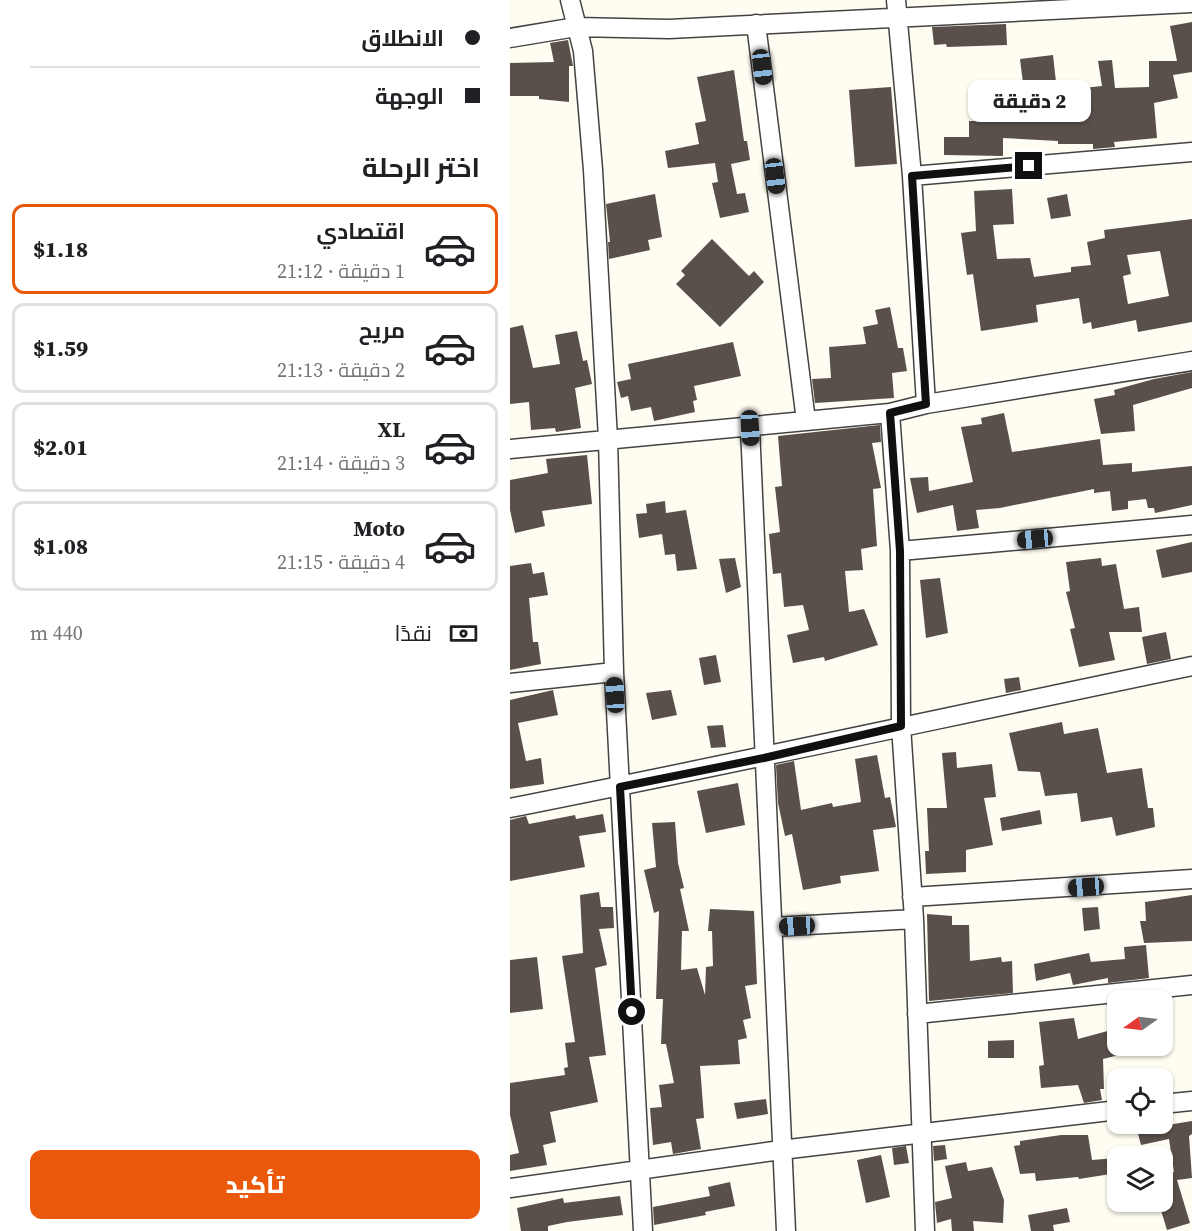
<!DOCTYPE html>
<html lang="ar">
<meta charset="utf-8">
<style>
body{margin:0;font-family:"Source Serif 4",Cairo,serif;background:#f6f6f6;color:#202124;direction:rtl;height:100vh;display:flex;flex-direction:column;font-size:22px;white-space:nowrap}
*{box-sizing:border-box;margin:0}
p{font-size:20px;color:#757577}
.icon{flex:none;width:33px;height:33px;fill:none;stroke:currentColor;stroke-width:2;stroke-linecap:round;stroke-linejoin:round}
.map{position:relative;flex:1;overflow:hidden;direction:ltr}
.panel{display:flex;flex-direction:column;background:#fff;width:510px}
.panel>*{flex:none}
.banner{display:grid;align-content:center;height:132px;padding:0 30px;background:#fff}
.needle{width:39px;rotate:256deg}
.controls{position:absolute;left:597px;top:990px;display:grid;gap:12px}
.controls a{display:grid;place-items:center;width:66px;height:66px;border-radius:12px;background:#fff;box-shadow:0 2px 4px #0004;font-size:30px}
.end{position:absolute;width:27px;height:27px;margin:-14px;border:8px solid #101010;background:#fff;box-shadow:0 0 0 3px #fff}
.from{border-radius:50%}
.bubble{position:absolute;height:42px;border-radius:12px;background:#fff;box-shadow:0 2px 4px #0004;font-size:20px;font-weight:800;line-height:42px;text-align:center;direction:rtl}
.car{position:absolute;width:18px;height:36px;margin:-18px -9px;border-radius:8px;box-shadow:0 0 4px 2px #0007;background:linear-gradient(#222 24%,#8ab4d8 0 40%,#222 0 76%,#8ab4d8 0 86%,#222 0)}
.banner b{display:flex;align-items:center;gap:21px;height:57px;font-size:22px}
.banner b+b{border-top:2px solid #e0e0e0}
.banner i{width:15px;height:15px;background:#202124}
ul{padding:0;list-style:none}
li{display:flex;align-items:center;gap:18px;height:90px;margin:0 12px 9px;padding:0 18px;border:3px solid #e0e0e0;border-radius:12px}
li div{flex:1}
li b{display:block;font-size:22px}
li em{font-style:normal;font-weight:800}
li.current{border-color:#ea580c}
li>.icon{width:54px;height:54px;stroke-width:1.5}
h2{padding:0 30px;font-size:27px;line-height:72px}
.pay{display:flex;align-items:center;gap:15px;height:66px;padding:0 30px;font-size:22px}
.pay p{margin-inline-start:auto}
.action{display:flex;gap:12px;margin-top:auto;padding:12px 30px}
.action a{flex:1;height:69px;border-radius:12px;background:#ea580c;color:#fff;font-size:24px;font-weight:800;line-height:69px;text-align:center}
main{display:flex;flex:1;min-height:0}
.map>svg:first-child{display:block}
</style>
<main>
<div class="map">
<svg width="682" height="1231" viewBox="0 0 682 1231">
<rect width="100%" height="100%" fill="#fffcf2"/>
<path fill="#59504b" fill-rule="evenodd" d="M 682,22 L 682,72 L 663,75 L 668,98 L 644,103 L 647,138 L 604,142 L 605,147 L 583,149 L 583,144 L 548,144 L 548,141 L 493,138 L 493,156 L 434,155 L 434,137 L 459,137 L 459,121 L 507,121 L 507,108 L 516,108 L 510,59 L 543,55 L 547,91 L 592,86 L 588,61 L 602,60 L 605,88 L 639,87 L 639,61 L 667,61 L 660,26 Z
M 496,24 L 497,45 L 437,47 L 436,44 L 424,45 L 422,27 Z
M 58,40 L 63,66 L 59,66 L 59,102 L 29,99 L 29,96 L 0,96 L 0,63 L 44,62 L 40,43 Z
M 224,70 L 234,141 L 237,141 L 240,160 L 221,164 L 227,194 L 235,193 L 239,212 L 210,218 L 202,183 L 208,182 L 205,163 L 158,168 L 155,151 L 189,144 L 185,123 L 196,121 L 187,77 Z
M 381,87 L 387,164 L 345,167 L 339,90 Z
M 502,189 L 504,224 L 483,225 L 487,259 L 520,258 L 524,277 L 561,272 L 561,267 L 581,265 L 577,242 L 595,238 L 594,230 L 682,219 L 682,322 L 628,332 L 626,320 L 582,329 L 581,322 L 573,324 L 569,298 L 526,305 L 528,322 L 471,331 L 463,274 L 457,275 L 451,233 L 466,231 L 464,191 ZM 650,251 L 659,296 L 618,304 L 613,276 L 621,274 L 617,255 Z
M 145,194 L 152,237 L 138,240 L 140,250 L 99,259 L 98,242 L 100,242 L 96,204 Z
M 557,194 L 561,216 L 541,219 L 537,198 Z
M 202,239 L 239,276 L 244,271 L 254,282 L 210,327 L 166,284 L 175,275 L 171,271 Z
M 380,307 L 388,348 L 393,348 L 397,371 L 382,373 L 384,398 L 305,403 L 302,379 L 321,378 L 319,347 L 356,344 L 353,327 L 368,324 L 365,310 Z
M 13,325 L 23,368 L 50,364 L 45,335 L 67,331 L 73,361 L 77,360 L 82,384 L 65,388 L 71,428 L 46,432 L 45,428 L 21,430 L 19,402 L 0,404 L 0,328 Z
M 223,342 L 231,376 L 184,386 L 187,400 L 183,401 L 185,412 L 144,421 L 141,407 L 121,411 L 118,396 L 111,398 L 107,382 L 121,379 L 118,364 Z
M 682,372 L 682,388 L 623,405 L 625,431 L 591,434 L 584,399 L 605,395 L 604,390 L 644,379 Z
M 494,413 L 502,452 L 590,439 L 593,465 L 622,463 L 622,472 L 682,466 L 682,505 L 645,513 L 644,508 L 638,508 L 636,499 L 618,501 L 618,509 L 602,511 L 600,491 L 584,493 L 584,489 L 490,508 L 466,510 L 469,528 L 447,531 L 443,505 L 407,513 L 400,478 L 418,477 L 419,491 L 463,482 L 451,427 L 472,424 L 471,418 Z
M 370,425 L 371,442 L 362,443 L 371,488 L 363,489 L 367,546 L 351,549 L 353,570 L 335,571 L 339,612 L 354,609 L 368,645 L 315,661 L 314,657 L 283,663 L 277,635 L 299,630 L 293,605 L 274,607 L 271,573 L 263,574 L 259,534 L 270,532 L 265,487 L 272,486 L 268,436 Z
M 77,455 L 82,504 L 32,511 L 35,526 L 5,533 L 0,510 L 0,480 L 38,473 L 36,459 Z
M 155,501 L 156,513 L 176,510 L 187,569 L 167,571 L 165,554 L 155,555 L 152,534 L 129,538 L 126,514 L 137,513 L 136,504 Z
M 682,542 L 682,572 L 652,578 L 646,550 Z
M 225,558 L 231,587 L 216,593 L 209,559 Z
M 591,558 L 592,566 L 606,564 L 614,609 L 629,607 L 632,632 L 599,632 L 605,660 L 569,667 L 560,629 L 565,628 L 556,592 L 560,591 L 556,562 Z
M 21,563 L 23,574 L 34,572 L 38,595 L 19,598 L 23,642 L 28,642 L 31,664 L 0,670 L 0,566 Z
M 430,578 L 438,633 L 416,638 L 410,580 Z
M 656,632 L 661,659 L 637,664 L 632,637 Z
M 206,655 L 211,682 L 194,685 L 189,658 Z
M 509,677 L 511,690 L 496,693 L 494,679 Z
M 43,690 L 48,715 L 8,723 L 16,761 L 31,758 L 34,784 L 0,789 L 0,700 Z
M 161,690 L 167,715 L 142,720 L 136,693 Z
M 552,722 L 554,734 L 588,728 L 597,773 L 632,768 L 638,808 L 643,808 L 645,827 L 606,836 L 602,817 L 571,822 L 567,793 L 535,796 L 530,772 L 508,771 L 499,733 Z
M 213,725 L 216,747 L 201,748 L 197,726 Z
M 446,752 L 447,768 L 482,764 L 486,797 L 474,798 L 483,845 L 456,850 L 456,872 L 416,874 L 415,851 L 419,851 L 417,808 L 437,808 L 432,753 Z
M 367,755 L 375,798 L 380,797 L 386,827 L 363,830 L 369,871 L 330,876 L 331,883 L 293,890 L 282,834 L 275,836 L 268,803 L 266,765 L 284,761 L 291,810 L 322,803 L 323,807 L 351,802 L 345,759 Z
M 228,783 L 235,825 L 196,833 L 187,791 Z
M 530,810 L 532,824 L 492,831 L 490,818 Z
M 93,814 L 96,832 L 69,836 L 75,867 L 0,881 L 0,820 L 16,816 L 19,824 L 65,815 L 66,819 Z
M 165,822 L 168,863 L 174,888 L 170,889 L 179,931 L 172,931 L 171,970 L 187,968 L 195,995 L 196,967 L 203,966 L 202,931 L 198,931 L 200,909 L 244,911 L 247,984 L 235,986 L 241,1018 L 233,1020 L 237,1038 L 228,1040 L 230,1064 L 190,1066 L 194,1118 L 186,1119 L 191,1149 L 163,1154 L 161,1142 L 143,1145 L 140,1108 L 152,1107 L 149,1085 L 164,1083 L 156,1044 L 151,1044 L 153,999 L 146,999 L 149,911 L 144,913 L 134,870 L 146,867 L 142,823 Z
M 89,892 L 91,907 L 103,907 L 104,928 L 89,929 L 97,965 L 85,968 L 96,1055 L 79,1057 L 88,1102 L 40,1112 L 46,1142 L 33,1145 L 37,1165 L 0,1171 L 0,1155 L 9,1153 L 0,1115 L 0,1083 L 55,1075 L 54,1068 L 58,1067 L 55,1043 L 65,1042 L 52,956 L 73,953 L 70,895 Z
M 682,895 L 682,941 L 634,943 L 630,921 L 636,921 L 635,902 Z
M 588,907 L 590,929 L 574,931 L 572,908 Z
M 417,914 L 442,916 L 442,925 L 459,925 L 460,961 L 491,957 L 492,962 L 502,961 L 503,993 L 419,1001 Z
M 636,945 L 639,978 L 598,983 L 598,978 L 563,985 L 560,973 L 526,981 L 524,964 L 579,953 L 581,962 L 615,959 L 614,947 Z
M 27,957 L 33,1009 L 0,1013 L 0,960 Z
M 564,1018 L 568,1039 L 605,1029 L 609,1055 L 593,1059 L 594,1089 L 590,1089 L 592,1100 L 574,1103 L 568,1085 L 531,1088 L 529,1066 L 534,1065 L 529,1022 Z
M 504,1040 L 504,1058 L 478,1058 L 478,1041 Z
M 256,1099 L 258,1114 L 227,1119 L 224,1103 Z
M 682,1121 L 682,1134 L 679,1136 L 682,1178 L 667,1180 L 680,1223 L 657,1230 L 650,1207 L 652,1175 L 664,1172 L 659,1139 L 631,1145 L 627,1130 Z
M 551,1135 L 578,1135 L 582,1160 L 606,1158 L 607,1173 L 569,1179 L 568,1177 L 526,1181 L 525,1173 L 510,1174 L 504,1146 L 510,1145 L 510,1141 Z
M 435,1145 L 437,1159 L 424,1161 L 423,1146 Z
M 396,1146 L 399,1163 L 384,1165 L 382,1148 Z
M 371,1155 L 380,1197 L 356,1203 L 347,1160 Z
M 456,1162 L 458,1171 L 482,1167 L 494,1200 L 493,1223 L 463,1221 L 464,1231 L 442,1231 L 441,1219 L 427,1223 L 425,1202 L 442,1198 L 435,1166 Z
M 220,1182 L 225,1206 L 195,1212 L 196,1215 L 144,1225 L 143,1207 L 200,1196 L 198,1187 Z
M 110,1196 L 113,1215 L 57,1222 L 38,1226 L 38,1231 L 11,1231 L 7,1208 L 53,1198 L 54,1203 Z
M 557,1208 L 560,1222 L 543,1225 L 544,1231 L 521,1231 L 518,1215 Z"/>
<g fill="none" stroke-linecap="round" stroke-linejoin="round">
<g stroke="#434343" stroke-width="21">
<path id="minor" d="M 60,0 L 73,51 L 83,170 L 98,439 L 104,672 L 133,1231
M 386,0 L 402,176 L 416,404
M 246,24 L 296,421
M 0,38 L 66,27 L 159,29 L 682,3
M 402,176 L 682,152
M 380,413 L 390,551 L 391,726 L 404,919 L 415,1231
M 240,428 L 276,1231
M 0,449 L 380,413 L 416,404 L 682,361
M 390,551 L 682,525
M 0,683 L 104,672
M 0,808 C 228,763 455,713 682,666
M 402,897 L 682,879
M 263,927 L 404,919
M 407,1014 L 682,985
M 652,1104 L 682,1101
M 0,1188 L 271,1150 L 608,1110"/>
</g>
<use href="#minor" stroke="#fff" stroke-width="18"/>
</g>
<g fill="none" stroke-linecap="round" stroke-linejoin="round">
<path stroke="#101010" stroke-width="8" d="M 122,1012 L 110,787 L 254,758 L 391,726 L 390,551 L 380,413 L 416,404 L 402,176 L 519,166"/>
</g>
</svg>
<div class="controls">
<a><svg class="needle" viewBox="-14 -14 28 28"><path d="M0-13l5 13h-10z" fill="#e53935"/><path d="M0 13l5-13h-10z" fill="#757577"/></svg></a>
<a><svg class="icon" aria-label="locate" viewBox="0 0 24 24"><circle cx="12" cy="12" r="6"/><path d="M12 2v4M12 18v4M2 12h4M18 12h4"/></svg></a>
<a><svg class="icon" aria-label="layers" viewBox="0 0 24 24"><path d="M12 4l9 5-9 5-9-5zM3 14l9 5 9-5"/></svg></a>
</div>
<i class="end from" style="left:122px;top:1012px"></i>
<i class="end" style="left:519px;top:166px"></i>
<div class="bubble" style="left:458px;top:80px;width:123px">2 دقيقة</div>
<i class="car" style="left:252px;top:67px;rotate:173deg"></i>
<i class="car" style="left:265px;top:176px;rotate:173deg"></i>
<i class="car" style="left:240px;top:428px;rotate:177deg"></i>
<i class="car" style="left:525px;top:539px;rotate:265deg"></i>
<i class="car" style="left:105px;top:695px;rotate:357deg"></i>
<i class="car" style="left:576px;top:887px;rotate:266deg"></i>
<i class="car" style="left:287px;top:926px;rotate:267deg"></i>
</div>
<section class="panel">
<div class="banner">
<b><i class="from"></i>الانطلاق</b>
<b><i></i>الوجهة</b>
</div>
<h2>اختر الرحلة</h2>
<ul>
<li class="current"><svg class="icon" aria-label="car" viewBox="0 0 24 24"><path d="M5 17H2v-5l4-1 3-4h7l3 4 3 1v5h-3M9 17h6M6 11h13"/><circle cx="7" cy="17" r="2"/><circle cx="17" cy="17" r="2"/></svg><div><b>اقتصادي</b><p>1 دقيقة · 21:12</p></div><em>$1.18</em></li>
<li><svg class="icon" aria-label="car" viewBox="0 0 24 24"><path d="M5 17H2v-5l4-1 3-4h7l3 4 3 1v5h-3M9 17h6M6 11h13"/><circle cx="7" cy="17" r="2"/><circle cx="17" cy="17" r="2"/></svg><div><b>مريح</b><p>2 دقيقة · 21:13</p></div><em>$1.59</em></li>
<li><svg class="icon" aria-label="car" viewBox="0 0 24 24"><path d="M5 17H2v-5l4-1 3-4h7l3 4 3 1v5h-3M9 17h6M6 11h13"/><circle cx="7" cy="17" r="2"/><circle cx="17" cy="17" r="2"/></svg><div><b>XL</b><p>3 دقيقة · 21:14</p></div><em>$2.01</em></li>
<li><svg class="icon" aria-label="car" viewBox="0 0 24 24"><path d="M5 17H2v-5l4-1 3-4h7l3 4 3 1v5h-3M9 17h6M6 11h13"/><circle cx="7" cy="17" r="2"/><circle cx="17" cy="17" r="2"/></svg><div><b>Moto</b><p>4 دقيقة · 21:15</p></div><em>$1.08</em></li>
</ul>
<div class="pay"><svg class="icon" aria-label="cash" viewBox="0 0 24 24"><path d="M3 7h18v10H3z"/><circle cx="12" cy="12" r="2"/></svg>نقدًا<p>440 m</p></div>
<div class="action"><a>تأكيد</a></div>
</section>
</main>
